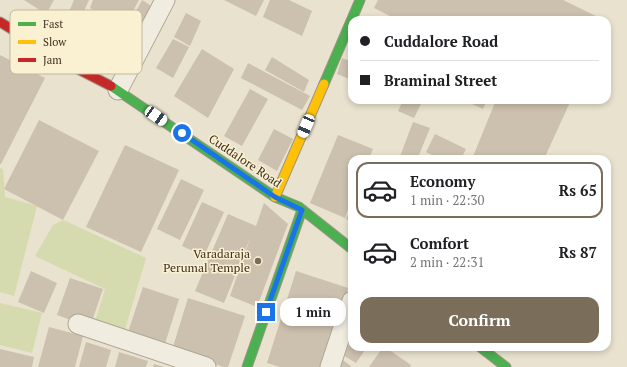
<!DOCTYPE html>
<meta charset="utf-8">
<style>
body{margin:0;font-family:"PT Serif",serif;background:#f2f2f2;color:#202124;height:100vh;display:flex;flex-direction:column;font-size:15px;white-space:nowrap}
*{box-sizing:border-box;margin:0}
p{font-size:13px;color:#757577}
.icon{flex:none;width:22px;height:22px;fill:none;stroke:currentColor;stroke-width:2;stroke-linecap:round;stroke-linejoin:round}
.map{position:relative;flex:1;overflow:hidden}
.side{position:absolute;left:348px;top:155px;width:263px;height:196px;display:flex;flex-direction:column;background:#fff;border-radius:12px;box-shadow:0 2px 6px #0003}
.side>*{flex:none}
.top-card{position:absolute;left:348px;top:16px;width:263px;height:88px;border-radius:12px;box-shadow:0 2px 6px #0003;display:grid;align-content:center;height:88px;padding:0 12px;background:#fff}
.end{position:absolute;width:18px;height:18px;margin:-9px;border:5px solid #1a73e8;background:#fff;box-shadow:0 0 0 2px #fff}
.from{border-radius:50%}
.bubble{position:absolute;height:28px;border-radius:12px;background:#fff;box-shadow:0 2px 6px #0003;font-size:13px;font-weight:700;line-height:28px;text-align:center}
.car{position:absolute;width:12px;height:24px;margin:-12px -6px;border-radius:5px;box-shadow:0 0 3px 1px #0007;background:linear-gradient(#fff 24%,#345 0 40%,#fff 0 76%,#345 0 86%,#fff 0)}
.top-card b{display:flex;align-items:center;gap:14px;height:38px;font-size:15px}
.top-card b+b{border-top:1px solid #e0e0e0}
.top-card i{width:10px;height:10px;background:#202124}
ul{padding:7px 0 0;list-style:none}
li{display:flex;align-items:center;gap:12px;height:56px;margin:0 8px 6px;padding:0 4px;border:2px solid transparent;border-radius:12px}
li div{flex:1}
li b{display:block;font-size:15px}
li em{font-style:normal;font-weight:700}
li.selected{border-color:#7a6e5b}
li>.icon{width:36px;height:36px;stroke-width:1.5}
.action{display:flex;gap:8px;margin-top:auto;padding:8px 12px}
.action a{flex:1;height:46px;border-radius:12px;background:#7a6e5b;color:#fff;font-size:16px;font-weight:700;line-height:46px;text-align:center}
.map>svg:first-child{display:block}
</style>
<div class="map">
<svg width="627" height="367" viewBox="0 0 627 367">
<rect width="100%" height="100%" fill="#e8e2ce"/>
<path fill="#d6daaf" d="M 0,168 L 3,169 L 5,197 L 37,206 L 14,296 L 0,292 Z
M 63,220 L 146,258 L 124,333 L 95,322 L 105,289 L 35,256 L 53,225 Z
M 0,303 L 42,313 L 32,353 L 0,345 Z"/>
<path fill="#ccc0ae" d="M 24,0 L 54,0 L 46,14 Z
M 74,0 L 89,0 L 73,35 L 62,28 Z
M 93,0 L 139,0 L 125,26 L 90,8 Z
M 142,0 L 156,9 L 141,36 L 127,28 Z
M 224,0 L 264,0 L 256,16 Z
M 270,0 L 289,0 L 312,11 L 302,36 L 263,17 Z
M 378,0 L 563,0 L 604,20 L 398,20 L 374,8 Z
M 186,13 L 201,21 L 190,46 L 174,37 Z
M 173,39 L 189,47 L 173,78 L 156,68 Z
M 202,49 L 234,69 L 208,118 L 174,96 Z
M 0,55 L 45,78 L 1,164 L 0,164 Z
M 272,57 L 309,80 L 304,92 L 265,70 Z
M 342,58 L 352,62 L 352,80 L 337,74 Z
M 248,63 L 310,96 L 302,110 L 241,78 Z
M 250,89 L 268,99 L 242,146 L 224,136 Z
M 403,100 L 418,100 L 422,102 L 414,118 L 398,111 Z
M 469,100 L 487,100 L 483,109 L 468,102 Z
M 496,100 L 571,100 L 544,159 L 472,159 Z
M 39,120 L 99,151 L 63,220 L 4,189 Z
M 413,122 L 430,128 L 419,155 L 429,159 L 399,159 Z
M 274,129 L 293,139 L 277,171 L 258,160 Z
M 435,134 L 466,149 L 461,159 L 440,159 L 426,152 Z
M 338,135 L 373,149 L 369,159 L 352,159 L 352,200 L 345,218 L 310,203 Z
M 125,145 L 179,170 L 141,252 L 86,227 Z
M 181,179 L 204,190 L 180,240 L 157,229 Z
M 202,202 L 224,212 L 204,256 L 182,246 Z
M 264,203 L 288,224 L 257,307 L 230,296 L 251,236 L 224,303 L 195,291 L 228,214 L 256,226 Z
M 352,205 L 352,222 L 346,219 Z
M 31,271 L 57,283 L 44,313 L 18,302 Z
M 296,271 L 348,288 L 323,367 L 280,367 L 267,363 Z
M 70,278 L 103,289 L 90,327 L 57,315 Z
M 143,287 L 179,299 L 164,347 L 127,335 Z
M 188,298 L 245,316 L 228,367 L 224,367 L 172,350 Z
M 49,327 L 83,336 L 75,367 L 38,367 Z
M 352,340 L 352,347 L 367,347 L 356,363 L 343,355 Z
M 86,342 L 111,350 L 106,367 L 79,367 Z
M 383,347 L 385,347 L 411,365 L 410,367 L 369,367 Z
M 0,349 L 34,357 L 32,367 L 0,367 Z
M 119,352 L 148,361 L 146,367 L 115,367 Z
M 343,360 L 352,367 L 338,367 Z
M 154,364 L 164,367 L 153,367 Z"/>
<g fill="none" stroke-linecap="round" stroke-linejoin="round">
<g stroke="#ada697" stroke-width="21">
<path id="street" d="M 118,90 L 165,0
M 78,324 L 206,367
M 330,367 L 352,301"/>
</g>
<g stroke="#9d9686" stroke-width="11">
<path id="fast" d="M 324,84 L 360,0
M 111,86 L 275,197 L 299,207 L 352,249
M 480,347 L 506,367
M 247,367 L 302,210"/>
</g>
<g stroke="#9d9686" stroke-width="11">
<path id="slow" d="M 275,197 L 324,84"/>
</g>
<g stroke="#9d9686" stroke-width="11">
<path id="jam" d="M 0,22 L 70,65 L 111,86"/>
</g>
<use href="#street" stroke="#f0ece0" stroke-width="19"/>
<use href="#fast" stroke="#4caf50" stroke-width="9"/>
<use href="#slow" stroke="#ffc107" stroke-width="9"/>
<use href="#jam" stroke="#c62828" stroke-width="9"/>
</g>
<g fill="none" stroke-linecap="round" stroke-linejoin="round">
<path stroke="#1a73e8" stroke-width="5" d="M 182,133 L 275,197 L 302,210 L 266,312"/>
</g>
<circle fill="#7a6e5b" stroke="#faf1d3" stroke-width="1.5" cx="258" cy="261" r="4"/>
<g text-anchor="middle" stroke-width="3" stroke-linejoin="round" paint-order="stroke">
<g font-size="12" fill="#3e2f1d" stroke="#faf1d3">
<text transform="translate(245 161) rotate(34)" y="4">Cuddalore Road</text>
</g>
<g font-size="12" fill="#3e2f1d" stroke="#faf1d3" text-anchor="end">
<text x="250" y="258">Varadaraja<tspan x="250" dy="14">Perumal Temple</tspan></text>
</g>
</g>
<rect x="10" y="10" width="132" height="64" rx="6" fill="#faf1d3" stroke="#c2b79c" stroke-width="1"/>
<rect x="18" y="22" width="18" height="4" fill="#4caf50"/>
<rect x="18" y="40" width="18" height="4" fill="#ffc107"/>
<rect x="18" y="58" width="18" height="4" fill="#c62828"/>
<g font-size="11" fill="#3e2f1d">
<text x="43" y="28">Fast</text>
<text x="43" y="46">Slow</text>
<text x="43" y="64">Jam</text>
</g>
</svg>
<i class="end from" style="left:182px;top:133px"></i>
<i class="end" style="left:266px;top:312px"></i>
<div class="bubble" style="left:280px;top:298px;width:66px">1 min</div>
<i class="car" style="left:156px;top:116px;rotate:124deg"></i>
<i class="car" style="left:306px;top:126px;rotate:203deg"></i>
<div class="top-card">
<b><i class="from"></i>Cuddalore Road</b>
<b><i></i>Braminal Street</b>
</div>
<section class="side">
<ul>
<li class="selected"><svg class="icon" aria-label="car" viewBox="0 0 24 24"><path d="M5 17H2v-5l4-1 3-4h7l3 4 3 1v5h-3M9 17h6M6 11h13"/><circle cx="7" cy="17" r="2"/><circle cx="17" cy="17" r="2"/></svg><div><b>Economy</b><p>1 min · 22:30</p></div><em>Rs 65</em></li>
<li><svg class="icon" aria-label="car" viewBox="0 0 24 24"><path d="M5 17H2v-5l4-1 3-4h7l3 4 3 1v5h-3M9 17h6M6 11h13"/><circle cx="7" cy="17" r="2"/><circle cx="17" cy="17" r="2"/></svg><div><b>Comfort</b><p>2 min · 22:31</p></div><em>Rs 87</em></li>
</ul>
<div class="action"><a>Confirm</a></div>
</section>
</div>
